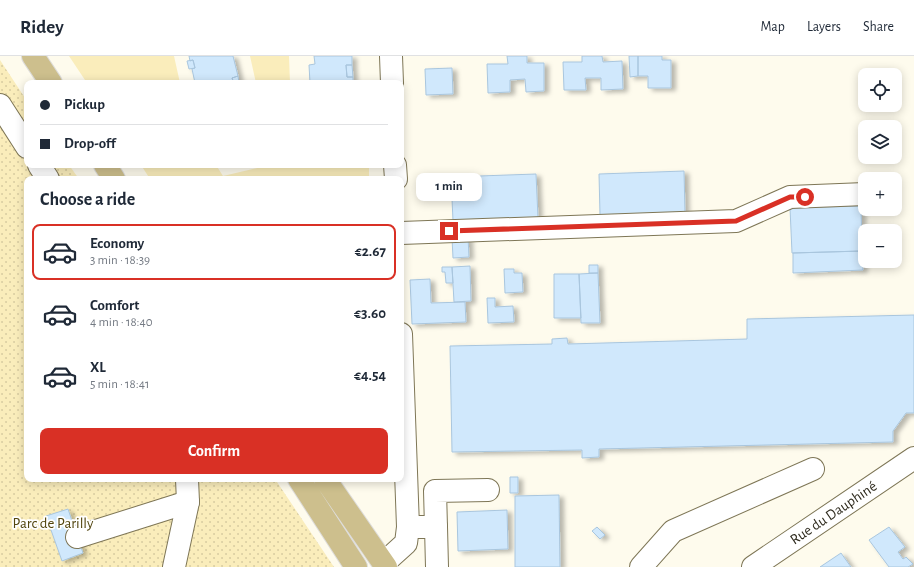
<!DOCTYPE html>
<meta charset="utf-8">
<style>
body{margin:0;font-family:"Alegreya Sans",sans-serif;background:#f2f2f3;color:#1f2937;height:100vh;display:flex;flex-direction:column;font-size:15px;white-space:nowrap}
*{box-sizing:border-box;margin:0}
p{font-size:13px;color:#747a83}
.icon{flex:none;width:22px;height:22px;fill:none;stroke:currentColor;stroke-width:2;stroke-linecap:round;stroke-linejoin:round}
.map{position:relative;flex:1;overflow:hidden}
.details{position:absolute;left:24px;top:120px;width:380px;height:306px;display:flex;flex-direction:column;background:#fff;border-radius:8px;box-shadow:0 2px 10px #0003}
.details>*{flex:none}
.hud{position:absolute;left:24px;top:24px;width:380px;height:88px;border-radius:8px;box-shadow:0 2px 10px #0003;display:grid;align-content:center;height:88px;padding:0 16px;background:#fff}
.fabs{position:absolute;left:858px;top:12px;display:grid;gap:8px}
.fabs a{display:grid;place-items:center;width:44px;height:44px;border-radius:8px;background:#fff;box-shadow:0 2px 10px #0003;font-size:20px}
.end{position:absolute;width:18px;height:18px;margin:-9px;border:5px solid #d93025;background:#fff;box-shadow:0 0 0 2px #fff}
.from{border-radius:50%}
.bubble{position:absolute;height:28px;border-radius:8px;background:#fff;box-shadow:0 2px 10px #0003;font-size:13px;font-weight:700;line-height:28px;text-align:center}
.hud b{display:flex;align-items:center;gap:14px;height:38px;font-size:15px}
.hud b+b{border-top:1px solid #e0e1e3}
.hud i{width:10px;height:10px;background:#1f2937}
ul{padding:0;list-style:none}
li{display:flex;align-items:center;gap:12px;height:56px;margin:0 8px 6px;padding:0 8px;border:2px solid transparent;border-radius:8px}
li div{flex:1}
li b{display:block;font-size:15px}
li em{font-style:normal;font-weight:700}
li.on{border-color:#d93025}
li>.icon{width:36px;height:36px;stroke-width:1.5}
h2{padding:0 16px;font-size:18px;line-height:48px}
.primary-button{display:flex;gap:8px;margin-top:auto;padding:8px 16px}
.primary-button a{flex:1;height:46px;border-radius:8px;background:#d93025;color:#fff;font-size:16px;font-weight:700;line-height:46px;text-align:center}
header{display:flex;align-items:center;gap:24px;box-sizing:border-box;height:56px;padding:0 20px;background:#fff;border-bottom:1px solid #e0e1e3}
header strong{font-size:19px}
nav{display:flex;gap:22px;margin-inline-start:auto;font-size:14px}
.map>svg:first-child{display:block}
</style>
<header>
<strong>Ridey</strong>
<nav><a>Map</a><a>Layers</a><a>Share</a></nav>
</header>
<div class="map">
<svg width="914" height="511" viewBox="0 0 914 511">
<defs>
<pattern id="park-dots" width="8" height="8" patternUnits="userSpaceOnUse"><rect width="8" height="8" fill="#faedbb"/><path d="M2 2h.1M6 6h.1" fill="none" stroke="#d7cba0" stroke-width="1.8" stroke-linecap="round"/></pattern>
<filter id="shadow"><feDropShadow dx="4.5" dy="2.5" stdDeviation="2" flood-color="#0004"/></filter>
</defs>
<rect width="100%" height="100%" fill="#fefbed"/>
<path fill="#faedbb" d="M 69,0 L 174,0 L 180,27 L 87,27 Z
M 250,0 L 289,0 L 290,27 L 256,27 Z
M 141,109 L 216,109 L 223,120 L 270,109 L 369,109 L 369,123 L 150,123 Z"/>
<path fill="url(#park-dots)" d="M 0,4 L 27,45 L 27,109 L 69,109 L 79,123 L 27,123 L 27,423 L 275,423 L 334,511 L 0,511 Z"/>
<path fill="#d0e8fc" stroke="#a9c6de" filter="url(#shadow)" d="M 189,0 L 233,0 L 238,20 L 232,22 L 234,27 L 195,27 L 192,13 L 195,12 L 193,4 L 190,5 Z
M 314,0 L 352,0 L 352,9 L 346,9 L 347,21 L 353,21 L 353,27 L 310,27 L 309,9 L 315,8 Z
M 507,0 L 527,0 L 527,7 L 544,7 L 544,35 L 526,36 L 525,23 L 510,24 L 510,36 L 488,37 L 487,8 L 508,8 Z
M 582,0 L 602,0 L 603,6 L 622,5 L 623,33 L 601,34 L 601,22 L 585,22 L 586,34 L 564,34 L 563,6 L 582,6 Z
M 629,0 L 638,0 L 638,20 L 630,21 Z
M 638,0 L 662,0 L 662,4 L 671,4 L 671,32 L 648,32 L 648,20 L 638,20 Z
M 193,4 L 195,12 L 189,13 L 187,5 Z
M 346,9 L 352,9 L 353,21 L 347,21 Z
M 452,12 L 453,38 L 426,39 L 425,13 Z
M 238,20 L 239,27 L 234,27 L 232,22 Z
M 684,115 L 685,157 L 600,159 L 599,118 Z
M 536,118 L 538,162 L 453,165 L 451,121 Z
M 861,150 L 862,195 L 792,197 L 790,152 Z
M 468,181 L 469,201 L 453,202 L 452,182 Z
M 862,195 L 863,214 L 793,217 L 793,197 Z
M 589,209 L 598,209 L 598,217 L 589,217 Z
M 470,210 L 471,245 L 454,246 L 452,211 Z
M 442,211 L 452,211 L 453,227 L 446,227 L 445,216 L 442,216 Z
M 504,213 L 514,213 L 514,217 L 522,217 L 523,236 L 505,237 Z
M 598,217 L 600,267 L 581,267 L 579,218 Z
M 554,218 L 579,218 L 581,262 L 554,262 Z
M 430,223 L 431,247 L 465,246 L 466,266 L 412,268 L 410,224 Z
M 487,242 L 495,242 L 495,251 L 513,250 L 514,266 L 488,267 Z
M 914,259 L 914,357 L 906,357 L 893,375 L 893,386 L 599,393 L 599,401 L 582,402 L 582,394 L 452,396 L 450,290 L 552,288 L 552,283 L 567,282 L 568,288 L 747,283 L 747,263 Z
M 510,421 L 518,421 L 518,437 L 510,437 Z
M 559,439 L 560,511 L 515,511 L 515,440 Z
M 68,453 L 83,497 L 62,505 L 46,460 Z
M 507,454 L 508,493 L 458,495 L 457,456 Z
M 597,471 L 605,479 L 600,483 L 592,475 Z
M 889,471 L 905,491 L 898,496 L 903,503 L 906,501 L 913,508 L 908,511 L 889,511 L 869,484 Z
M 841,497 L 851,511 L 820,511 Z"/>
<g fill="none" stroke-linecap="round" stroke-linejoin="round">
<g stroke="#7e7656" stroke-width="24">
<g id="minor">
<path d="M 391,0 L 392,27"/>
<path d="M 0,49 L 27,91"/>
<path d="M 39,109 L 48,123"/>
<path d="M 395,109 L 396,123"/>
<path d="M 401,177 L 736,165 L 790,141 L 865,138"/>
<path d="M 408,471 L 436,471 L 435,435 L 488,434"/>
<path d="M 436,471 L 437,511"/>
<path d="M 77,481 L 188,446"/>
<path d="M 384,507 L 406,487 L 408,471 L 401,278"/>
<path d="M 174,511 L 188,446 L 187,423"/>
<path d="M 641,511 L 673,475 L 813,413"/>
<path id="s1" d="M 753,511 L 914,402"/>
</g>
</g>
<g stroke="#dedddb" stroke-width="24">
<path id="major" d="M 33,0 L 51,27
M 105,109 L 114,123
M 299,423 L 356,511
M 325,423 L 386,511"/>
</g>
<use href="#minor" stroke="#fff" stroke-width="22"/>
<use href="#major" stroke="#cdbf8d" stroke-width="22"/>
</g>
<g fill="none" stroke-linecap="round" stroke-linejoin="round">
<path stroke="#d93025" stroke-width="5" d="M 449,175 L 736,165 L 790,141 L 805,141"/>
</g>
<g text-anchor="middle" stroke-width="3.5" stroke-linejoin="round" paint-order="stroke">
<g font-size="15" fill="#2f2b1e" stroke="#fff">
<text dy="5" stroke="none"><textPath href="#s1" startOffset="97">Rue du Dauphiné</textPath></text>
</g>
<g font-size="15" fill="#53460f" stroke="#fff">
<text x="53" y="472">Parc de Parilly</text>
</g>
</g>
</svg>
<div class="fabs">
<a><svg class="icon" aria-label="locate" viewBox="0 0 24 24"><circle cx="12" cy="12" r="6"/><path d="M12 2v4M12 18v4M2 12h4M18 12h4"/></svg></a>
<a><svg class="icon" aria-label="layers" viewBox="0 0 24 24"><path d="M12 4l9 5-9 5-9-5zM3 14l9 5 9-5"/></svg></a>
<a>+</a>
<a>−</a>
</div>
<i class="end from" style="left:805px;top:141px"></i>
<i class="end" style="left:449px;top:175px"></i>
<div class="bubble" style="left:416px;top:117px;width:66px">1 min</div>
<div class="hud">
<b><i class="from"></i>Pickup</b>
<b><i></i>Drop-off</b>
</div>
<section class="details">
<h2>Choose a ride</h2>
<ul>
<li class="on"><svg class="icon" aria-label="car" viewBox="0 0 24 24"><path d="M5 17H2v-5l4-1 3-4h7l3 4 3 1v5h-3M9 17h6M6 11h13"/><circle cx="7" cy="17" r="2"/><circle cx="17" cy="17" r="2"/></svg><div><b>Economy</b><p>3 min · 18:39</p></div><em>€2.67</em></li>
<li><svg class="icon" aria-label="car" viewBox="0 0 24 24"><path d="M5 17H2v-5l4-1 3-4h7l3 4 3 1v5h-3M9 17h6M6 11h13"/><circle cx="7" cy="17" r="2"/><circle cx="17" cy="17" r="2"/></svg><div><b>Comfort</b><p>4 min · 18:40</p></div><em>€3.60</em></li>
<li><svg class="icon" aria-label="car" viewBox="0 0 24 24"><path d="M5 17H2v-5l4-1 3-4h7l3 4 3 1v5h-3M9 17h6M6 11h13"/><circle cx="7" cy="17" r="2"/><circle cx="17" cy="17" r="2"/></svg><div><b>XL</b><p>5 min · 18:41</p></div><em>€4.54</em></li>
</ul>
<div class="primary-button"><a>Confirm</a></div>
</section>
</div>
